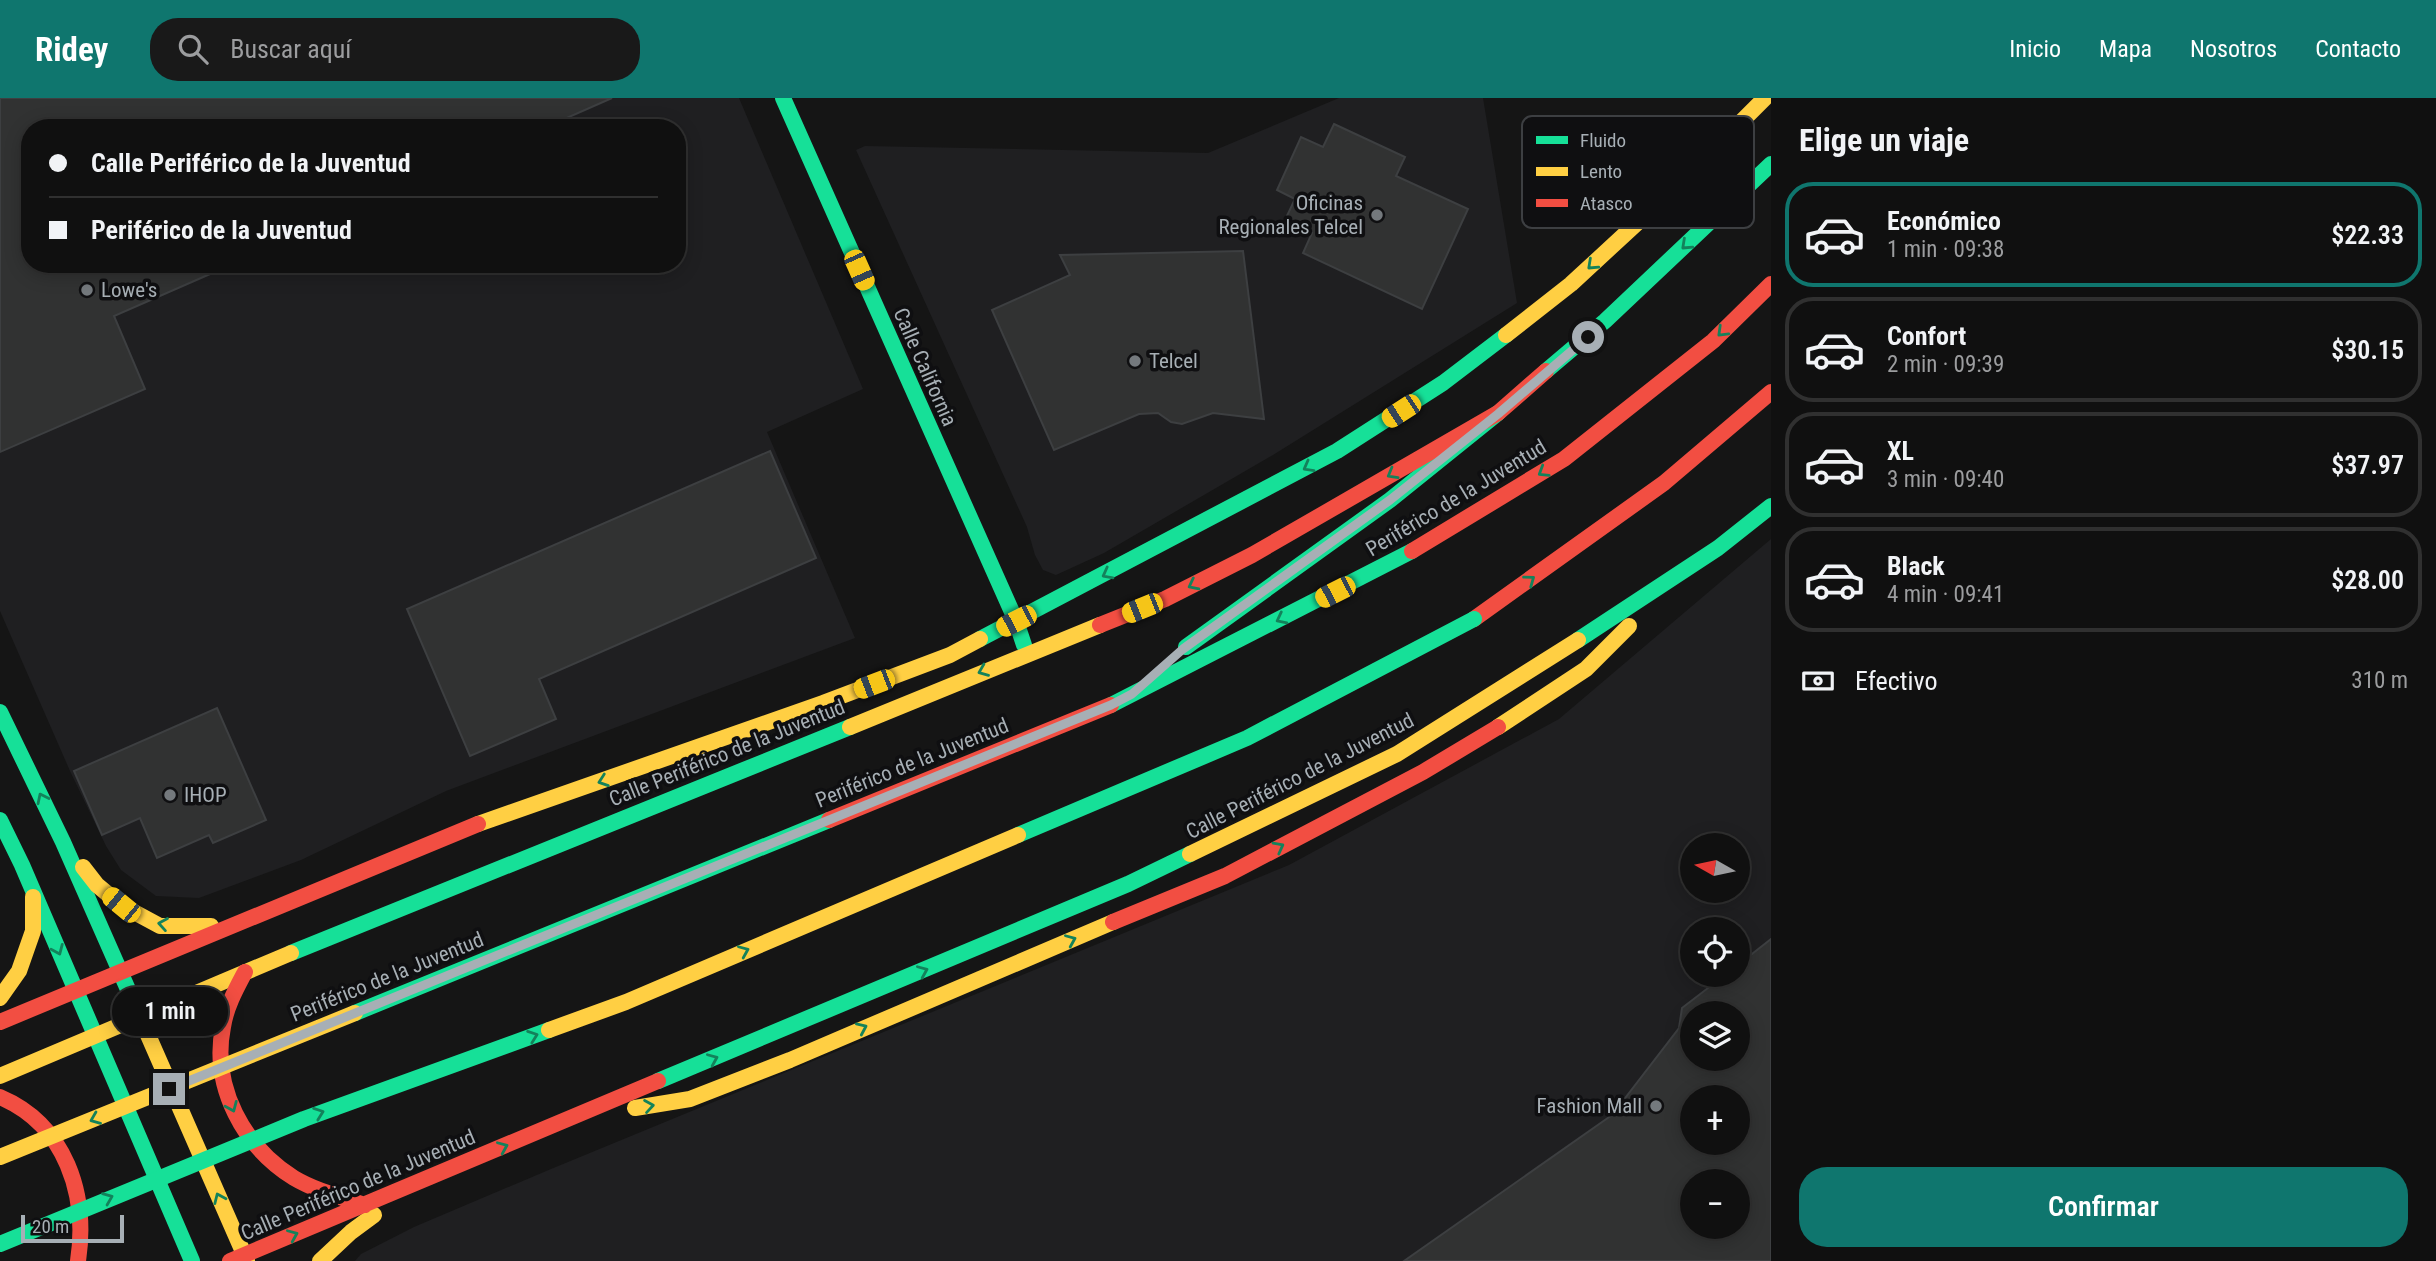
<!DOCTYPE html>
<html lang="es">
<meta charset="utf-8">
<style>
body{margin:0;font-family:"Roboto Condensed",sans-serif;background:#191919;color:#f1f3f6;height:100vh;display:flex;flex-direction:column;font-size:26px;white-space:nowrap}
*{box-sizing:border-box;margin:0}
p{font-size:23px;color:#9c9d9f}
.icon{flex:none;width:38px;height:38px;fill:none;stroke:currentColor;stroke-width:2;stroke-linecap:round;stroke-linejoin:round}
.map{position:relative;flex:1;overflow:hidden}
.sheet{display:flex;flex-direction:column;background:#101010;width:665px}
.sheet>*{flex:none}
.top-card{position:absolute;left:21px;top:21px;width:665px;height:154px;border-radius:28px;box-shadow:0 4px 18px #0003,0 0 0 2px #303030;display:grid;align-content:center;height:154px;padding:0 28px;background:#101010}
.needle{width:46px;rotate:279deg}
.controls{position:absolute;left:1680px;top:735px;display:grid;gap:14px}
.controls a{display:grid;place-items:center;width:70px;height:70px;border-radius:50%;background:#101010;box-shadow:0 4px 18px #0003,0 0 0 2px #303030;font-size:35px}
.scale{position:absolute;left:21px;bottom:18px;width:103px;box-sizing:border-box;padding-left:7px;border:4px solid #a7afb5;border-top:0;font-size:19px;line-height:24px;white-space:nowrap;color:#a7afb5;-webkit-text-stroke:5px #0f0f11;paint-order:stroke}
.end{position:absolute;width:32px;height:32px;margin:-16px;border:9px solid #a7afb5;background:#111;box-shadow:0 0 0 4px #111}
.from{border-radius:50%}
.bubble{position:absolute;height:49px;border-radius:24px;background:#101010;box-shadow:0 4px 18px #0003,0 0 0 2px #303030;font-size:23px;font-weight:600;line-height:49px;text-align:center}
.car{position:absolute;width:21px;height:42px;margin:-21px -10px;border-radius:9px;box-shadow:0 0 5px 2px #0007;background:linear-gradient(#f5c518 24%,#345 0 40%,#f5c518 0 76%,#345 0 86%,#f5c518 0)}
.top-card b{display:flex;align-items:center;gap:24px;height:66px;font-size:26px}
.top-card b+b{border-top:2px solid #303030}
.top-card i{width:18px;height:18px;background:#f1f3f6}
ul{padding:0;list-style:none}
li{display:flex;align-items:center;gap:21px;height:105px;margin:0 14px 10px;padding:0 14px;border:4px solid #303030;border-radius:28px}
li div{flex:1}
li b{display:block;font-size:26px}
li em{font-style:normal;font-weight:600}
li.active{border-color:#0f766e}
li>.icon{width:63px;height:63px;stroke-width:1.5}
h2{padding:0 28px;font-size:32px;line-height:84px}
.pay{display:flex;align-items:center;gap:18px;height:77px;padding:0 28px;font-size:26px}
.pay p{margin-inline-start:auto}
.primary-button{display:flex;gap:14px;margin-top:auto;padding:14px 28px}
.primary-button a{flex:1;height:80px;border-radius:28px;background:#0f766e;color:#fff;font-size:28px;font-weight:600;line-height:80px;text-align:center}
header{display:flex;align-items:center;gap:42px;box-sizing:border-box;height:98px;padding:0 35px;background:#0f766e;color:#fff}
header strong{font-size:33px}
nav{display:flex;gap:38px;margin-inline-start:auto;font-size:24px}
.search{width:490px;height:63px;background:#191919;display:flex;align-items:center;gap:18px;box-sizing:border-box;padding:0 24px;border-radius:28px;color:#9c9d9f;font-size:26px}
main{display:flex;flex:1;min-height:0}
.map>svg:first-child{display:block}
</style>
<header>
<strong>Ridey</strong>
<div class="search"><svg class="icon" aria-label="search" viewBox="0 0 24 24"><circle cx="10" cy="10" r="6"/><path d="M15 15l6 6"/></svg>Buscar aquí</div>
<nav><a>Inicio</a><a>Mapa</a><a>Nosotros</a><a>Contacto</a></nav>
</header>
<main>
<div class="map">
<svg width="1771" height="1163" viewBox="0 0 1771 1163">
<rect width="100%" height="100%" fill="#151515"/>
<path fill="#1f1f21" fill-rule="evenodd" d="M 0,0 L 739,0 L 863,291 L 767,334 L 855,540 L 446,693 L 301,762 L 199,800 L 156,798 L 121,772 L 106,748 L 70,673 L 0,513 ZM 30,30 L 677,30 L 677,166 L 30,166 Z
M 1339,0 L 1483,0 L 1517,205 L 1273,357 L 1104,455 L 1056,477 L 1043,472 L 1035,457 L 1027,429 L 856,52 L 865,48 L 1208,55 Z
M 1771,441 L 1771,1163 L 355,1163 L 361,1156 L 414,1129 L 551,1071 L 1289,767 L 1559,621 ZM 1692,747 L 1738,747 L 1738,793 L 1692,793 ZM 1692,831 L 1738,831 L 1738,877 L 1692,877 ZM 1692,915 L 1738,915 L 1738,961 L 1692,961 ZM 1692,999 L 1738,999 L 1738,1045 L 1692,1045 ZM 1692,1083 L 1738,1083 L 1738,1129 L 1692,1129 Z"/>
<path fill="#313232" stroke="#3d3f41" stroke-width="2" fill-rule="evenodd" d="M 0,0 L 612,0 L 544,30 L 30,30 L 30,166 L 233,166 L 114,218 L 145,291 L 0,354 Z
M 1334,26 L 1405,59 L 1396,78 L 1468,111 L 1422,211 L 1303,155 L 1312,135 L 1285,122 L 1295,101 L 1277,92 L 1301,39 L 1323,49 Z
M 1243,153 L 1264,321 L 1213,315 L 1182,326 L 1171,324 L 1158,315 L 1139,316 L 1054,352 L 992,212 L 1070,177 L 1060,157 Z
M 770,353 L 816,460 L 539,581 L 556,621 L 470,658 L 407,511 Z
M 217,610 L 266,722 L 213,745 L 209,737 L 157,760 L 140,720 L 102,737 L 74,673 Z
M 1771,841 L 1771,1163 L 1404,1163 L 1612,1017 L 1679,930 L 1682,910 L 1725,877 L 1738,877 L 1738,867 ZM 1692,915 L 1738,915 L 1738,961 L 1692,961 ZM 1692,999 L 1738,999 L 1738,1045 L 1692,1045 ZM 1692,1083 L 1738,1083 L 1738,1129 L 1692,1129 Z"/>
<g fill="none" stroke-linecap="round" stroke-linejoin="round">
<path stroke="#16e098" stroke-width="16" d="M 783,0 L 1016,523 L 1024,547
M 1546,273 L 1605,223 L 1771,66
M 980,541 L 1337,353 L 1443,285 L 1506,237
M 1578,542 L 1718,450 L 1771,408
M 1186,549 L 1390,402 L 1498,315
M 1111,607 L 1412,453
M 0,614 L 63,744 L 141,921
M 0,722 L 22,767 L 192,1163
M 291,855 L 850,629
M 658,983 L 1128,786 L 1190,756"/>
<path stroke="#ffcf43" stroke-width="16" d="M 1506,237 L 1571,186 L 1675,90 L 1765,0
M 850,629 L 1100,527
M 1498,629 L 1586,571 L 1629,528
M 478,726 L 823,605 L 950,557 L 980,541
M 1190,756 L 1397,656 L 1578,542
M 83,769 L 97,787 L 121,807 L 160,828 L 211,828
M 0,900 L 19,873 L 33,833 L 33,799
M 141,921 L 247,1163
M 0,978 L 291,855
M 635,1010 L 690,1001 L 790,962 L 1113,824
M 320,1163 L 351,1134 L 374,1117"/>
<path stroke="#f24e42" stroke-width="16" d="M 1412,453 L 1564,361 L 1713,243 L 1771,186
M 1474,521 L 1664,385 L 1771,294
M 1100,527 L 1165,501 L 1252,457 L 1498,315 L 1546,273
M 1113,824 L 1225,778 L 1423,674 L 1498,629
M 245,874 C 236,891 226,909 223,929 C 211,989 244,1049 294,1080 C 316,1093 341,1099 365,1107
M 0,924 L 478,726
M 0,999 C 66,1027 88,1097 78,1163
M 230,1163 L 658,983"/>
<path stroke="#16e098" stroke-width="16" d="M 1018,737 L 1247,640 L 1474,521
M 355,915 L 829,722
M 0,1146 L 304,1021 L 549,932"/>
<path stroke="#ffcf43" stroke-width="16" d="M 549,932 L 626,904 L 1018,737
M 0,1059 L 355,915"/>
<path stroke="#f24e42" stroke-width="16" d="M 829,722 L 1111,607"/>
</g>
<defs><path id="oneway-chevron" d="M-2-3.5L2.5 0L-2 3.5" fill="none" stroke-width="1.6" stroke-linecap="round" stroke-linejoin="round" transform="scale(1.75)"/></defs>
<g stroke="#13825b">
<use href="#oneway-chevron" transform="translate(1686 147) rotate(137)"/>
<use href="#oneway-chevron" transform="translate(1592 167) rotate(137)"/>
<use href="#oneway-chevron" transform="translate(1722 234) rotate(136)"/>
<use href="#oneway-chevron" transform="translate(1308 369) rotate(151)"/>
<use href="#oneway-chevron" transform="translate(1543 374) rotate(148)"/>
<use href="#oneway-chevron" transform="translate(1392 376) rotate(150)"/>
<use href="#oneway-chevron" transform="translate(1107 476) rotate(152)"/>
<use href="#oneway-chevron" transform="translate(1530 482) rotate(-36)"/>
<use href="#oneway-chevron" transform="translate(1193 487) rotate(153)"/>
<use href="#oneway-chevron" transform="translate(1281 521) rotate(153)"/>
<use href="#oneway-chevron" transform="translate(983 573) rotate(158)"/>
<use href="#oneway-chevron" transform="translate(603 683) rotate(161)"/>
<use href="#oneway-chevron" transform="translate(42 700) rotate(-116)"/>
<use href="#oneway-chevron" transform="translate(1279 749) rotate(-28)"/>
<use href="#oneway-chevron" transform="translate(163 826) rotate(-170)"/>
<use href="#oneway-chevron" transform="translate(1071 842) rotate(-23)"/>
<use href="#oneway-chevron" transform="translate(58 852) rotate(67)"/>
<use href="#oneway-chevron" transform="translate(744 853) rotate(-23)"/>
<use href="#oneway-chevron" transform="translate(923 873) rotate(-23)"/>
<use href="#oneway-chevron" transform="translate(862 930) rotate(-24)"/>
<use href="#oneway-chevron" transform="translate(533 938) rotate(-20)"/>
<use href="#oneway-chevron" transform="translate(713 961) rotate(-23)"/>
<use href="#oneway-chevron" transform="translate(649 1008) rotate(-9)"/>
<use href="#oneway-chevron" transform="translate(232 1009) rotate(67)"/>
<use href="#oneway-chevron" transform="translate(319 1015) rotate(-20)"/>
<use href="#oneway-chevron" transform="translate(95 1021) rotate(158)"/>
<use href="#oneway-chevron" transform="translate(503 1049) rotate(-23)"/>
<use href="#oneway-chevron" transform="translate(108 1100) rotate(-22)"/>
<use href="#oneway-chevron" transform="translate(219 1100) rotate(-114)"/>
<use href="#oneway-chevron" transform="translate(293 1137) rotate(-23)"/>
</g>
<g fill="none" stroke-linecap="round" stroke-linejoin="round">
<path stroke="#a7afb5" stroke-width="9" d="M 169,991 L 1111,607 L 1132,596 L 1183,551 L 1390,402 L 1498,316 L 1588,239"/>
</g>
<g fill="#74797d" stroke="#0f0f11" stroke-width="2.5">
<circle cx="1377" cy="117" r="7"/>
<circle cx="87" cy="192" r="7"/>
<circle cx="1135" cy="263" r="7"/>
<circle cx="170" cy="697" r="7"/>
<circle cx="1656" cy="1008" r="7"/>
</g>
<g text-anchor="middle" stroke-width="7" stroke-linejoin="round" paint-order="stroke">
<g font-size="21" fill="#a7afb5" stroke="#0f0f11" text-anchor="start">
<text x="1363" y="112" text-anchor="end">Oficinas<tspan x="1363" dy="24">Regionales Telcel</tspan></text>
<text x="101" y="199">Lowe's</text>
<text x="1149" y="270">Telcel</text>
<text x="184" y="704">IHOP</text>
<text x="1642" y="1015" text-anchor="end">Fashion Mall</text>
</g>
<g font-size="21" fill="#a7afb5" stroke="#0f0f11">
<text transform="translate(925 269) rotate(66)" y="7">Calle California</text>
<text transform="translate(1456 400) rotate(-31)" y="7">Periférico de la Juventud</text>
<text transform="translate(727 655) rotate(-22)" y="7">Calle Periférico de la Juventud</text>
<text transform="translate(912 665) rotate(-22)" y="7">Periférico de la Juventud</text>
<text transform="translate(1300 678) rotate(-27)" y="7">Calle Periférico de la Juventud</text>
<text transform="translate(387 879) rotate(-22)" y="7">Periférico de la Juventud</text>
<text transform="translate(358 1087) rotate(-23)" y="7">Calle Periférico de la Juventud</text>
</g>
</g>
<rect x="1522" y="18" width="232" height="112" rx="10" fill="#0f0f11" stroke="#3d3f42" stroke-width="2"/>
<rect x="1536" y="38" width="32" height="8" fill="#16e098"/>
<rect x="1536" y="69" width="32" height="9" fill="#ffcf43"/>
<rect x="1536" y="101" width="32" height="8" fill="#f24e42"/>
<g font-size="19" fill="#a7afb5">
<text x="1580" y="49">Fluido</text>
<text x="1580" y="80">Lento</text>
<text x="1580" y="112">Atasco</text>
</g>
</svg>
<div class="controls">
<a><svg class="needle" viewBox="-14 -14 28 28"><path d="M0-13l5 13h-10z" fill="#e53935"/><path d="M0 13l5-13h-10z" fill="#9c9d9f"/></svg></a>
<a><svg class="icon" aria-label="locate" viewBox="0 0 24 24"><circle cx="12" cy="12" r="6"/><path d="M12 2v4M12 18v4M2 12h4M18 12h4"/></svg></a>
<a><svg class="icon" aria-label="layers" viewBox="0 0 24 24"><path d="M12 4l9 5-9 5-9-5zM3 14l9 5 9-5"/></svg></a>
<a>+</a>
<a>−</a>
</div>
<div class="scale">20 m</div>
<i class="end from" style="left:1588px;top:239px"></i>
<i class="end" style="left:169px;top:991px"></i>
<div class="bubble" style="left:112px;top:889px;width:116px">1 min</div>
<i class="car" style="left:859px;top:172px;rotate:156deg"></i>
<i class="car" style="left:1401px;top:313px;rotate:237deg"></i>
<i class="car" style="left:1335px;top:494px;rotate:243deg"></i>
<i class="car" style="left:1142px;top:510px;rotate:248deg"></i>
<i class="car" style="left:1016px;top:523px;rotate:243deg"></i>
<i class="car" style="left:874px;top:586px;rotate:249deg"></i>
<i class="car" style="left:121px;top:807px;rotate:309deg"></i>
<div class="top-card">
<b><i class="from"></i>Calle Periférico de la Juventud</b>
<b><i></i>Periférico de la Juventud</b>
</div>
</div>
<section class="sheet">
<h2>Elige un viaje</h2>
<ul>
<li class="active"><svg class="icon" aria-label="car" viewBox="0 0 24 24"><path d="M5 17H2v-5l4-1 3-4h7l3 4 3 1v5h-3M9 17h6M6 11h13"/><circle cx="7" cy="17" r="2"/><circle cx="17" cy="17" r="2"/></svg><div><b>Económico</b><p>1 min · 09:38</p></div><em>$22.33</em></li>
<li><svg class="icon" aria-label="car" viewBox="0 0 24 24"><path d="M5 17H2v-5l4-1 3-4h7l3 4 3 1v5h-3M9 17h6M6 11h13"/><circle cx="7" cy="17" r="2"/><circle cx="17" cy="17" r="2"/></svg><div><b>Confort</b><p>2 min · 09:39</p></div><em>$30.15</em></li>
<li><svg class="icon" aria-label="car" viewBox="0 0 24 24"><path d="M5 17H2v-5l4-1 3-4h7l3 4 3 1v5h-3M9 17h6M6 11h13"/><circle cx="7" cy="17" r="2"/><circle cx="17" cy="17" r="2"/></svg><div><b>XL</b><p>3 min · 09:40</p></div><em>$37.97</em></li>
<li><svg class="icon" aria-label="car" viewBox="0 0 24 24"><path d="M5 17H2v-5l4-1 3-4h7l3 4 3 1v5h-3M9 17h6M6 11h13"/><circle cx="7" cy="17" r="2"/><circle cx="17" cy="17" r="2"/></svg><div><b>Black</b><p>4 min · 09:41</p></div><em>$28.00</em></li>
</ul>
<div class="pay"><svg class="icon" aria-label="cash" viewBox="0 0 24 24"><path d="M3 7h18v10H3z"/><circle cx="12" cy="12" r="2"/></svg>Efectivo<p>310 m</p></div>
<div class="primary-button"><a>Confirmar</a></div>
</section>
</main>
